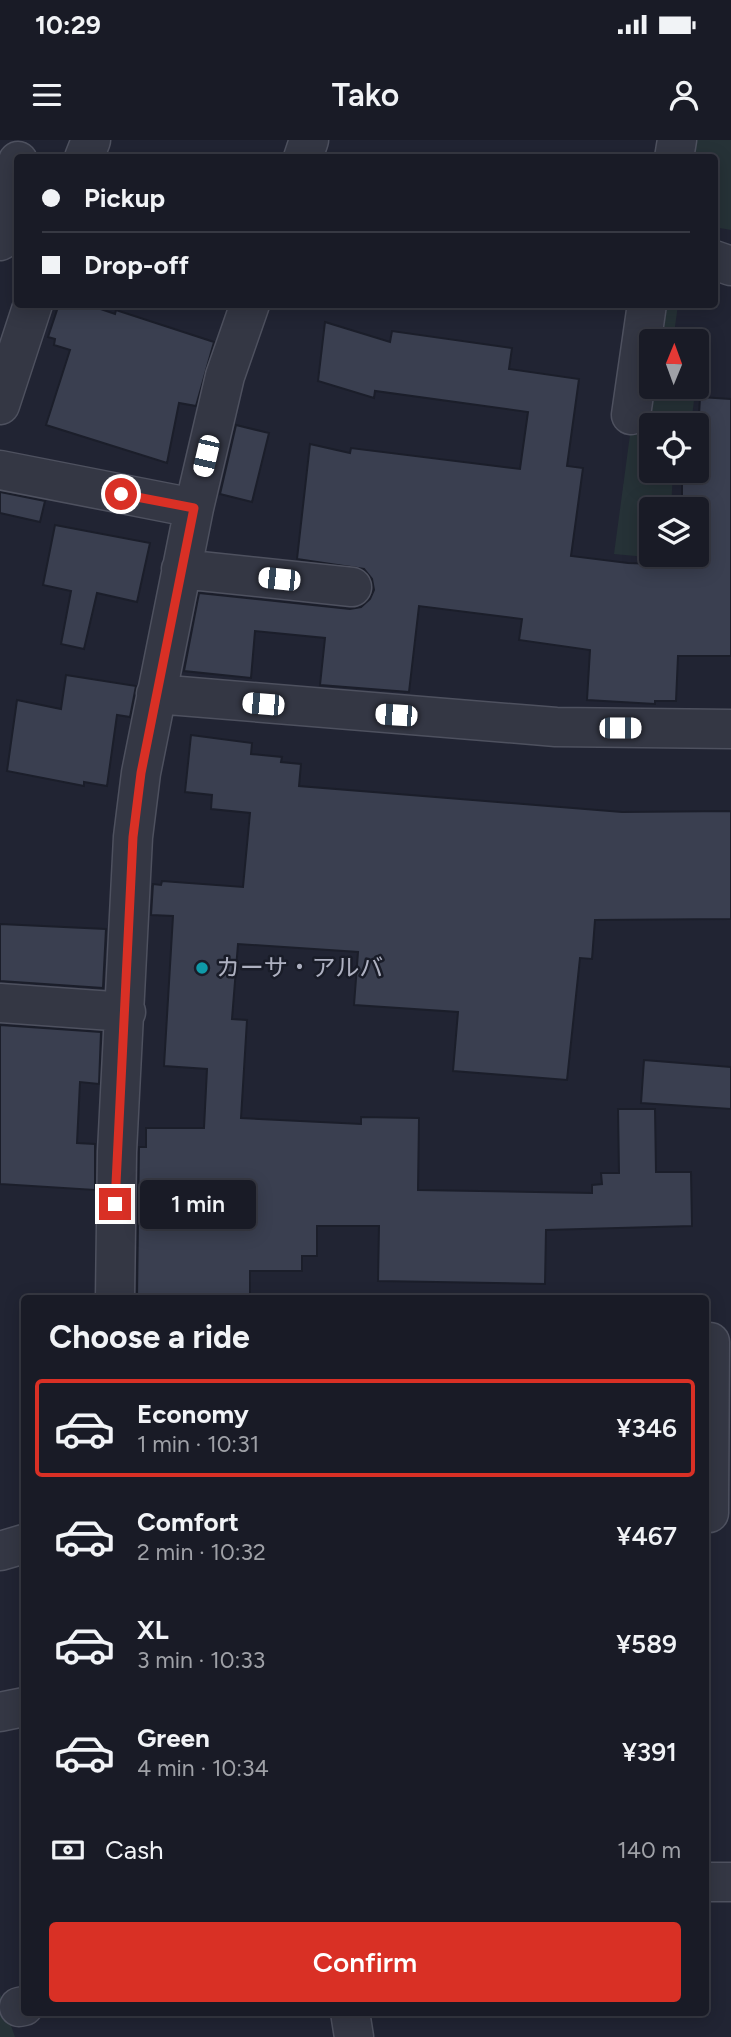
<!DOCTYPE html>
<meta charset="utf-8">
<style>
body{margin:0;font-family:Figtree,"Noto Sans JP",sans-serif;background:#22242e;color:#f1f3f6;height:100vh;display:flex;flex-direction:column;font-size:26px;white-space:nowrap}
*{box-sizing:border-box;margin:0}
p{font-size:23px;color:#9fa1a7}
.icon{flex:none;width:38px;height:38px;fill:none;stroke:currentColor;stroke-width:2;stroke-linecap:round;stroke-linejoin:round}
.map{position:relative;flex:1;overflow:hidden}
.side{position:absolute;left:21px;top:1155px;width:688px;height:721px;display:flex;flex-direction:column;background:#191b26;border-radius:7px;box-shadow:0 4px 18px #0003,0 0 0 2px #373943}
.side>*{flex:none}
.guide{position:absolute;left:14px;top:14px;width:704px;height:154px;border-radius:7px;box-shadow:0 4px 18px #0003,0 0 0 2px #373943;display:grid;align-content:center;height:154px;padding:0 28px;background:#191b26}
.needle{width:46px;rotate:1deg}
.fabs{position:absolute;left:639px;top:189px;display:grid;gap:14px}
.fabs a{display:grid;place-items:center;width:70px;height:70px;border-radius:7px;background:#191b26;box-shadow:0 4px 18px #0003,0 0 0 2px #373943;font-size:35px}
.end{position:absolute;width:32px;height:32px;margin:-16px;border:9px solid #d93025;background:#fff;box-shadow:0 0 0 4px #fff}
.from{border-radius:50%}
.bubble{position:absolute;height:49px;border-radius:7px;background:#191b26;box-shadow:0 4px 18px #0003,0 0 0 2px #373943;font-size:23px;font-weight:600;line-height:49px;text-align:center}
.car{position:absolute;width:21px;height:42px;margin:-21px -10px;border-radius:9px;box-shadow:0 0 5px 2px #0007;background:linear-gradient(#fff 24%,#345 0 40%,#fff 0 76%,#345 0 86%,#fff 0)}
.guide b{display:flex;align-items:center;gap:24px;height:66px;font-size:26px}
.guide b+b{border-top:2px solid #373943}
.guide i{width:18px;height:18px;background:#f1f3f6}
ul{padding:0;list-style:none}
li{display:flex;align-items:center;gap:21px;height:98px;margin:0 14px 10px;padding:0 14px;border:4px solid transparent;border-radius:7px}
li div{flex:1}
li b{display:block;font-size:26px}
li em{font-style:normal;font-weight:600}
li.on{border-color:#d93025}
li>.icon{width:63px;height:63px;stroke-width:1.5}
h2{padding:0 28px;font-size:32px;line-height:84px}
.pay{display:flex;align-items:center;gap:18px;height:77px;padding:0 28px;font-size:26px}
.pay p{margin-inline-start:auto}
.button{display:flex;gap:14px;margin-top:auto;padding:14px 28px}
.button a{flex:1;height:80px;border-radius:7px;background:#d93025;color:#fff;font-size:28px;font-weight:600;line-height:80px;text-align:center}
.status{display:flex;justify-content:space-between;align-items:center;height:49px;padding:0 35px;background:#191b26;direction:ltr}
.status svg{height:19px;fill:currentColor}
header{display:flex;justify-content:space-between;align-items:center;height:91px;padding:0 28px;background:#191b26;font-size:32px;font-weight:600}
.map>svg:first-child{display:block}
</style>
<div class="status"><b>10:29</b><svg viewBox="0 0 49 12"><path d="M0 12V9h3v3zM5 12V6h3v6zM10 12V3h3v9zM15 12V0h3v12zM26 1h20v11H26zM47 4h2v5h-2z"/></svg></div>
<header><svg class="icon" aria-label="menu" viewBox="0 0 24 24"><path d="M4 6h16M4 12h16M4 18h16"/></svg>Tako<svg class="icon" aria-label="person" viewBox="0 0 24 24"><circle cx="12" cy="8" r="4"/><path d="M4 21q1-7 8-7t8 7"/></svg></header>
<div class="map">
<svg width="731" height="1897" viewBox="0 0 731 1897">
<rect width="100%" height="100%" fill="#212433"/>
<path fill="#263237" d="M 695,0 L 731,0 L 731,90 L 714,87 L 714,18 L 691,18 Z
M 665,165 L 678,165 L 673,201 L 659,201 Z
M 653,247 L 681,247 L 681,250 L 695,252 L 691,285 L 651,285 L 651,331 L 673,331 L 671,369 L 651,369 L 651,415 L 668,415 L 668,419 L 614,414 L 632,280 Z
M 0,1854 L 15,1897 L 0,1897 Z"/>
<path fill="#3a3f50" stroke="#1b1e2a" stroke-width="2" d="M 59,164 L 86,164 L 115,174 L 116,170 L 214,202 L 196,266 L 179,263 L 167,323 L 46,285 L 70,210 L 54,205 L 55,199 L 48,197 Z
M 325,182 L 390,202 L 392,191 L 512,208 L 509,229 L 579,239 L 567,326 L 583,328 L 571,416 L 628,423 L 682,425 L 682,415 L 696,415 L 696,369 L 682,369 L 682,331 L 696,331 L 700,257 L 731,259 L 731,516 L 678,516 L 676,561 L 655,561 L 655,564 L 587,560 L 590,510 L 519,500 L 522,479 L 419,466 L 409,552 L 320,545 L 325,498 L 255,491 L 251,538 L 184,531 L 199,453 L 350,469 L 361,467 L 370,459 L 374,450 L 372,439 L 364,429 L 297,419 L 310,304 L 350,313 L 351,308 L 520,329 L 528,272 L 375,251 L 374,258 L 318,241 Z
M 236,285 L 269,293 L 252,362 L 220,354 Z
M 0,352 L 45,361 L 40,382 L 0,373 Z
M 55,385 L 150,403 L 137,462 L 97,453 L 84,509 L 61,504 L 71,451 L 43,445 Z
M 66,535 L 136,546 L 130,577 L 117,575 L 107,646 L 84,642 L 84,646 L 7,631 L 17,560 L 61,569 Z
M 191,595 L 252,603 L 251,614 L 282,617 L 281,622 L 301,624 L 299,646 L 622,672 L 731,671 L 731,779 L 595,780 L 592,819 L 580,818 L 567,940 L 453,931 L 458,872 L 354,865 L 358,812 L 238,804 L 232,879 L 247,880 L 241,978 L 361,984 L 361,977 L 419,978 L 418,1050 L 592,1053 L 592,1045 L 602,1044 L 601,1033 L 619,1033 L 618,969 L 655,969 L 656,1032 L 691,1032 L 692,1086 L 546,1090 L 545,1144 L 378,1141 L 379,1086 L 317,1086 L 317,1116 L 302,1116 L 302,1131 L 250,1131 L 250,1158 L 137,1158 L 139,1007 L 146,1007 L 146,988 L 204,988 L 207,929 L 164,926 L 173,776 L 151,775 L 153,744 L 161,745 L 162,741 L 243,747 L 250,673 L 211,669 L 212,655 L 185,652 Z
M 0,784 L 106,789 L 103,848 L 0,841 Z
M 0,885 L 101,892 L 99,944 L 80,942 L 77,1003 L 95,1004 L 95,1050 L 0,1044 Z
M 644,920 L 731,927 L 731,969 L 641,963 Z"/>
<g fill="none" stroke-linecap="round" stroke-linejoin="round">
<g stroke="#4e515f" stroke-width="41">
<path id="minor" d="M 84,18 L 91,0
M 303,18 L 309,0
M 674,18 L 677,0
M 0,101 L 18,21
M 714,120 L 731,126
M 0,265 L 33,164
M 631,275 L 647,164
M 0,330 L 194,368
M 181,429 L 352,447
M 156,554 L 556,587 L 731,589
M 0,863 L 126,872
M 115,1158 L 117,1012 L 133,697 L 141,633 L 194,368 L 225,236 L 250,164
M 705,1373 L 709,1373 L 710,1202
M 0,1411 L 24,1404
M 0,1572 L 24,1567
M 705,1742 L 731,1742
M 19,1867 L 24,1866
M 350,1872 L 354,1897"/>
</g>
<use href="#minor" stroke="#343744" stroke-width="38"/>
</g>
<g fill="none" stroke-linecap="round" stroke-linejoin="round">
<path stroke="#d93025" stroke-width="9" d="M 115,1064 L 133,697 L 141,633 L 194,368 L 121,354"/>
</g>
<circle fill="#0f9aa8" stroke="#191c28" stroke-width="2.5" cx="202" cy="828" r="7"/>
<g text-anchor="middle" stroke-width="5" stroke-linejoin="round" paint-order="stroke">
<g font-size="24" fill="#aeb1c1" stroke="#191c28" text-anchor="start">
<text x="216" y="836">カーサ・アルバ</text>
</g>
</g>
</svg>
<div class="fabs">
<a><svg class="needle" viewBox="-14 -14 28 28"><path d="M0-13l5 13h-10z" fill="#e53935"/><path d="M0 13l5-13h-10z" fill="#9fa1a7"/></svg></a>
<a><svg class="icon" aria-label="locate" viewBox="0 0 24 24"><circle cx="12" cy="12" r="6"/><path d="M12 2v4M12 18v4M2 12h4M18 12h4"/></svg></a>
<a><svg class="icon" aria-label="layers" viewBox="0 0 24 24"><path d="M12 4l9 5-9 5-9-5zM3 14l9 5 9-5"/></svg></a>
</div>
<i class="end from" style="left:121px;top:354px"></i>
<i class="end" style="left:115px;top:1064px"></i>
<div class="bubble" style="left:140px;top:1040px;width:116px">1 min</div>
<i class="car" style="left:206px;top:316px;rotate:193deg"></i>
<i class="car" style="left:279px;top:439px;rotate:276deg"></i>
<i class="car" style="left:263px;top:564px;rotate:275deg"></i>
<i class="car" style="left:396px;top:575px;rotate:274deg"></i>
<i class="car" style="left:620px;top:588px;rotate:90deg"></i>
<div class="guide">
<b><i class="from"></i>Pickup</b>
<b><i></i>Drop-off</b>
</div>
<section class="side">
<h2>Choose a ride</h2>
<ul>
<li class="on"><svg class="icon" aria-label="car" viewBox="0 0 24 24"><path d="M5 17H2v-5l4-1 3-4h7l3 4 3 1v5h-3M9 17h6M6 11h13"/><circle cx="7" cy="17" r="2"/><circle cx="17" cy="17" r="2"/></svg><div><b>Economy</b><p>1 min · 10:31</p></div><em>¥346</em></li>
<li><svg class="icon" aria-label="car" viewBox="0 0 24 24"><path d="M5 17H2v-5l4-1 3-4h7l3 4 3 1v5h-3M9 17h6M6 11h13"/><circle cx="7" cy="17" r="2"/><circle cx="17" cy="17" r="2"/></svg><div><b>Comfort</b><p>2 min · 10:32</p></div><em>¥467</em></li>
<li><svg class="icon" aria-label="car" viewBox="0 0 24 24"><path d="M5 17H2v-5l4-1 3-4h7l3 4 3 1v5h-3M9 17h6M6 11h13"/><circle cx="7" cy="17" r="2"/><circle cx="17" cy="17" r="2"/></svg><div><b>XL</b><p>3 min · 10:33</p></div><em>¥589</em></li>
<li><svg class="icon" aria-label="car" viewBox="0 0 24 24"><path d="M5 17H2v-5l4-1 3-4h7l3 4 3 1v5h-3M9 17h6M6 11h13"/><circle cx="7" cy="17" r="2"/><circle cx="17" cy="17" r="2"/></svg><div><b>Green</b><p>4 min · 10:34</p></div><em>¥391</em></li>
</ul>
<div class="pay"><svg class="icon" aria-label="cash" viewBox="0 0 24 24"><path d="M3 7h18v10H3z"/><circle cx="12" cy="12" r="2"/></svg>Cash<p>140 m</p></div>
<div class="button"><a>Confirm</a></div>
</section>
</div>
